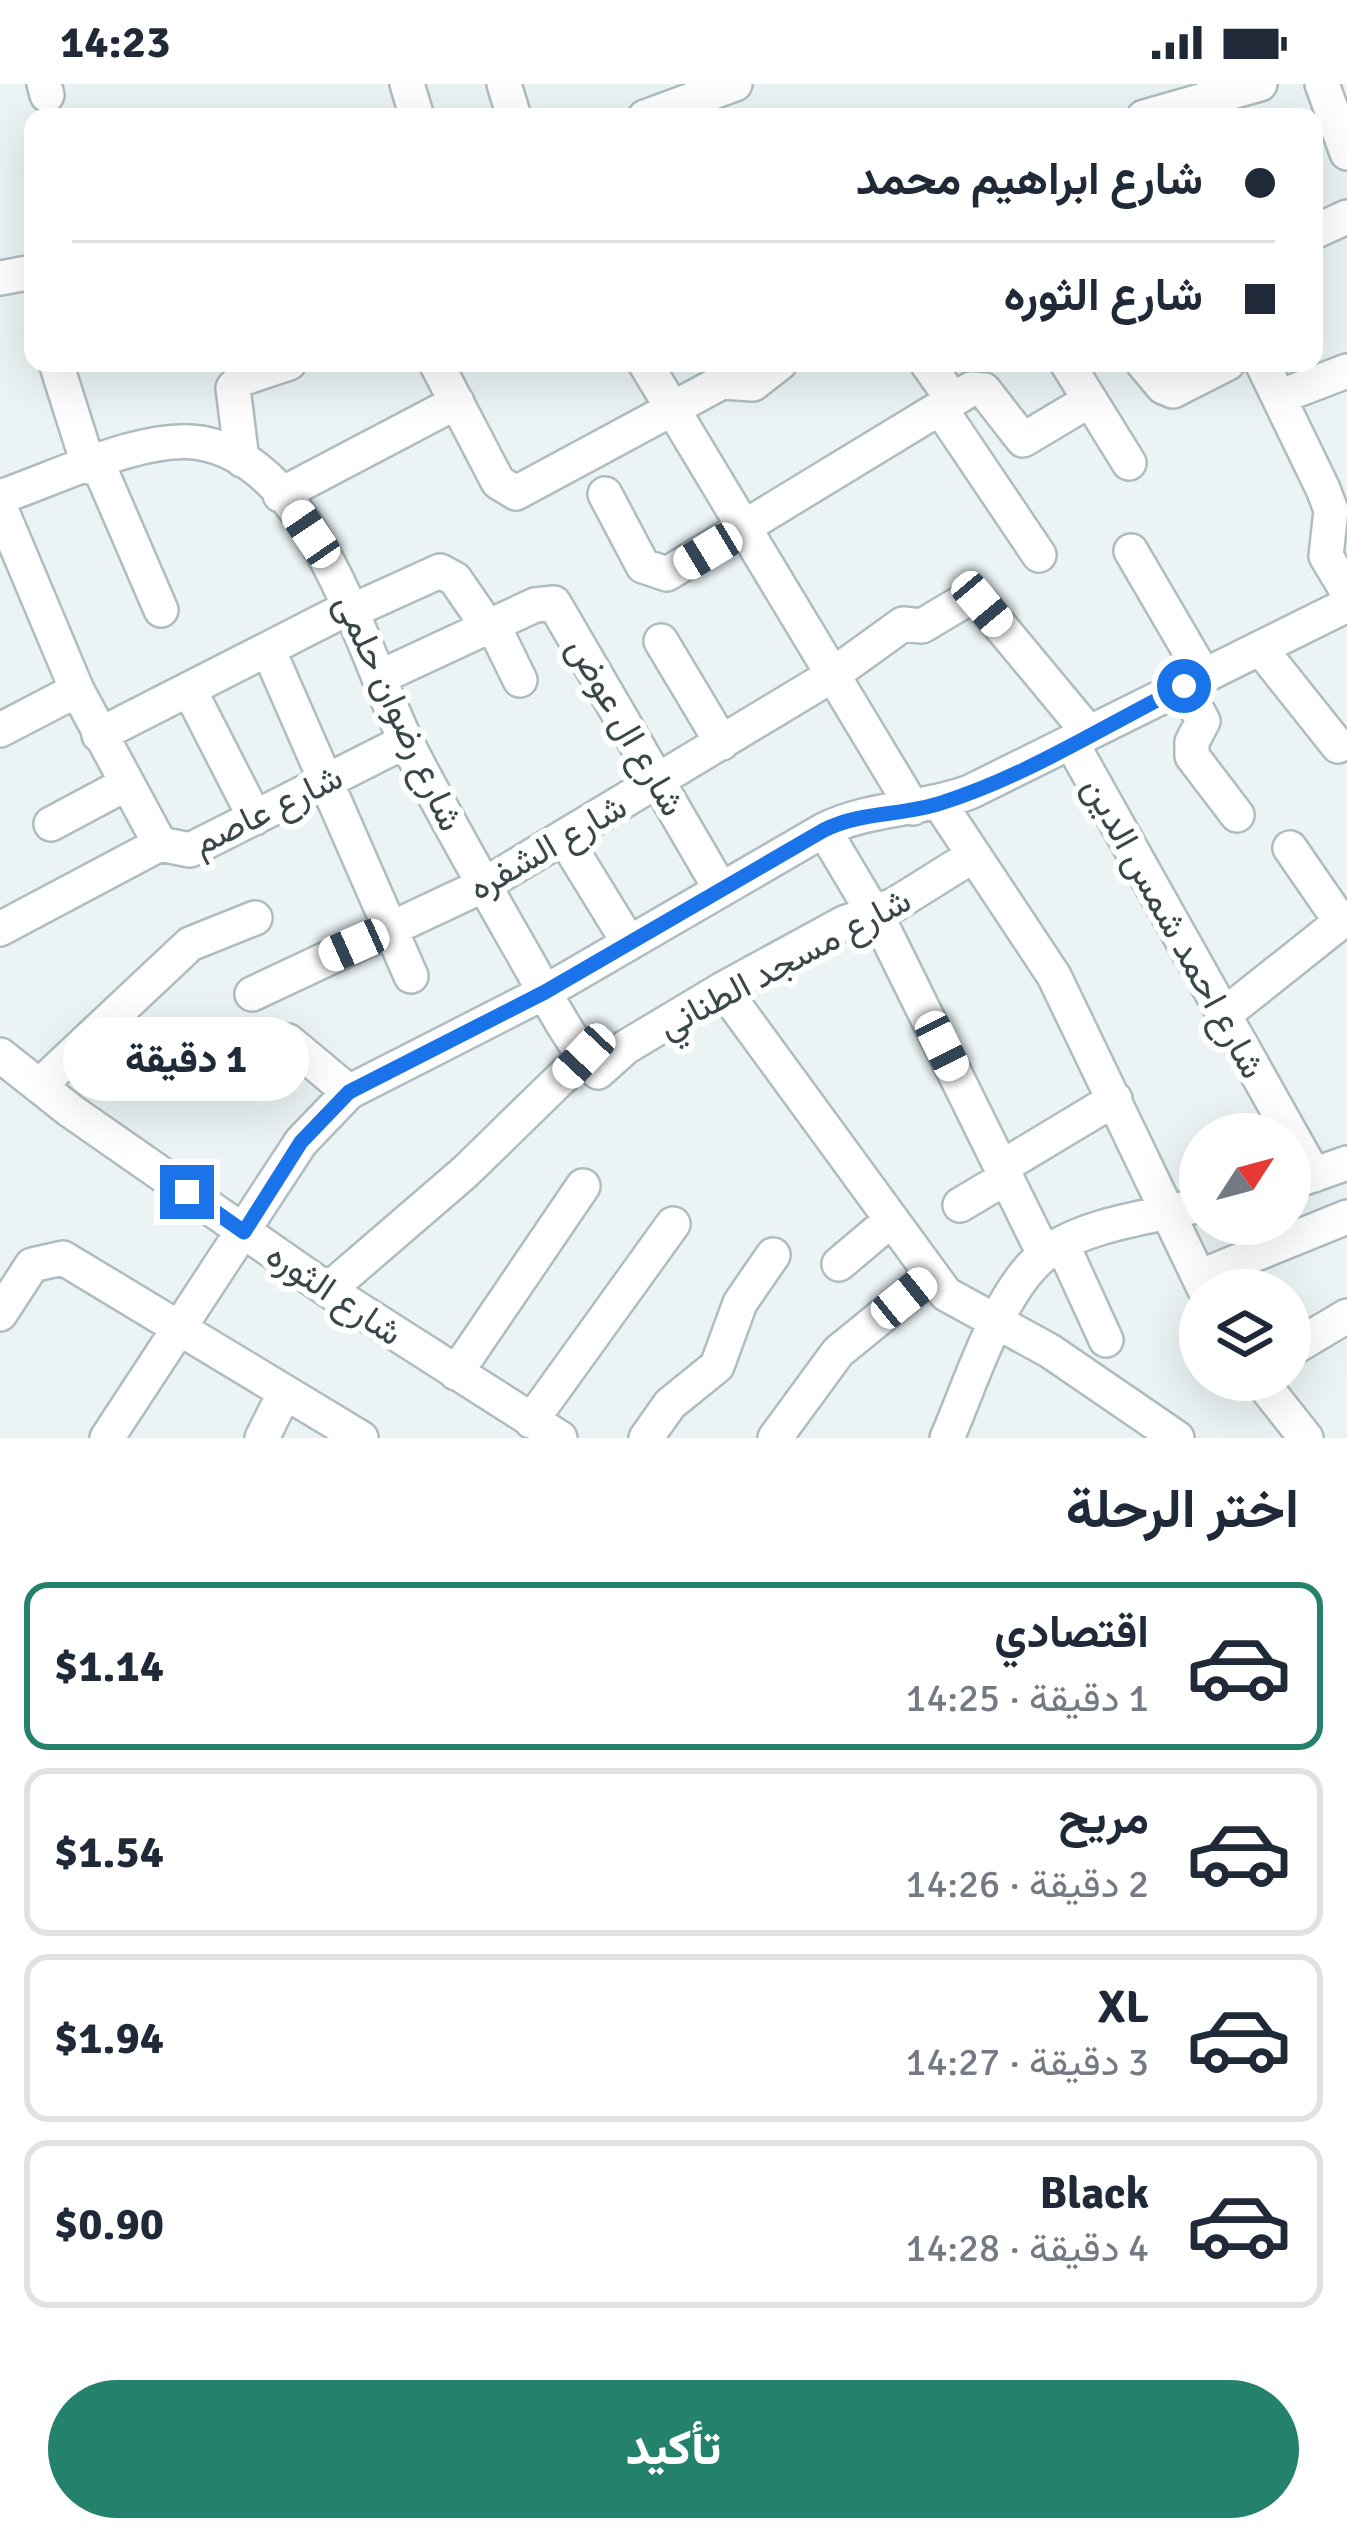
<!DOCTYPE html>
<html lang="ar">
<meta charset="utf-8">
<style>
body{margin:0;font-family:Signika,Vazirmatn,sans-serif;background:#f6f6f7;color:#1f2937;direction:rtl;height:100vh;display:flex;flex-direction:column;font-size:45px;white-space:nowrap}
*{box-sizing:border-box;margin:0}
p{font-size:39px;color:#747a83}
.icon{flex:none;width:66px;height:66px;fill:none;stroke:currentColor;stroke-width:2;stroke-linecap:round;stroke-linejoin:round}
.map{position:relative;height:1354px;overflow:hidden;direction:ltr}
.drawer{display:flex;flex-direction:column;background:#fff;flex:1}
.drawer>*{flex:none}
.banner{position:absolute;left:24px;top:24px;width:1299px;height:264px;border-radius:24px;box-shadow:0 12px 48px #0002;direction:rtl;display:grid;align-content:center;height:264px;padding:0 48px;background:#fff}
.needle{width:78px;rotate:54deg}
.buttons{position:absolute;left:1179px;top:1029px;display:grid;gap:24px}
.buttons a{display:grid;place-items:center;width:132px;height:132px;border-radius:50%;background:#fff;box-shadow:0 12px 48px #0002;font-size:60px}
.end{position:absolute;width:54px;height:54px;margin:-27px;border:15px solid #1a73e8;background:#fff;box-shadow:0 0 0 6px #fff}
.from{border-radius:50%}
.bubble{position:absolute;height:84px;border-radius:42px;background:#fff;box-shadow:0 12px 48px #0002;font-size:39px;font-weight:800;line-height:84px;text-align:center;direction:rtl}
.car{position:absolute;width:36px;height:72px;margin:-36px -18px;border-radius:15px;box-shadow:0 0 9px 3px #0007;background:linear-gradient(#fff 24%,#345 0 40%,#fff 0 76%,#345 0 86%,#fff 0)}
.banner b{display:flex;align-items:center;gap:42px;height:114px;font-size:45px}
.banner b+b{border-top:3px solid #e0e1e3}
.banner i{width:30px;height:30px;background:#1f2937}
ul{padding:0;list-style:none}
li{display:flex;align-items:center;gap:36px;height:168px;margin:0 24px 18px;padding:0 24px;border:6px solid #e0e1e3;border-radius:24px}
li div{flex:1}
li b{display:block;font-size:45px}
li em{font-style:normal;font-weight:800}
li.on{border-color:#24816c}
li>.icon{width:108px;height:108px;stroke-width:1.5}
h2{padding:0 48px;font-size:54px;line-height:144px}
.button{display:flex;gap:24px;margin-top:auto;padding:24px 48px}
.button a{flex:1;height:138px;border-radius:72px;background:#24816c;color:#fff;font-size:48px;font-weight:800;line-height:138px;text-align:center}
.status{display:flex;justify-content:space-between;align-items:center;height:84px;padding:0 60px;background:#fff;direction:ltr}
.status svg{height:33px;fill:currentColor}
.map>svg:first-child{display:block}
</style>
<div class="status"><b>14:23</b><svg viewBox="0 0 49 12"><path d="M0 12V9h3v3zM5 12V6h3v6zM10 12V3h3v9zM15 12V0h3v12zM26 1h20v11H26zM47 4h2v5h-2z"/></svg></div>
<div class="map">
<svg width="1347" height="1354" viewBox="0 0 1347 1354">
<rect width="100%" height="100%" fill="#ebf3f5"/>
<g fill="none" stroke-linecap="round" stroke-linejoin="round">
<g stroke="#aebdc0" stroke-width="38">
<path id="minor" d="M 44,0 L 47,11
M 407,0 L 417,33
M 504,0 L 514,33
M 1322,0 L 1347,69
M 645,33 L 735,0
M 1144,33 L 1260,0
M 1314,148 L 1347,133
M 0,194 L 33,188
M 56,279 L 89,383
M 436,279 L 498,398 L 516,409 L 722,298 L 753,300 L 780,279
M 645,279 L 913,724
M 927,279 L 953,316
M 1067,279 L 1129,379
M 1143,279 L 1163,303 L 1173,307 L 1228,279
M 1262,279 L 1323,405 L 1331,426 L 1326,472 L 1347,507
M 1279,313 L 1347,287
M 940,324 L 1039,471
M 242,376 L 233,304 L 241,295 L 289,279
M 98,380 L 161,526
M 605,410 L 643,482 L 667,490 L 971,305 L 984,306 L 1023,356 L 1090,316
M 280,411 L 457,318
M 0,413 C 54,395 145,349 201,359 C 315,379 363,569 406,657 C 443,730 484,801 525,873 C 547,911 568,956 598,988 L 626,963 L 723,905 L 844,839 L 894,821 L 974,771
M 0,423 L 77,606 L 160,760
M 1131,467 L 1204,592
M 354,526 L 440,487 L 455,495 L 488,543
M 493,541 L 520,596
M 661,557 L 722,659
M 1260,564 L 1338,662
M 268,565 L 411,892
M 380,593 L 535,521 L 554,519 L 721,806
M 1184,602 L 1203,637 L 1192,658 L 1192,672 L 1237,731
M 189,605 L 255,734
M 0,646 L 77,606
M 99,651 L 352,522
M 1071,658 L 1314,1091
M 940,720 L 1054,892 L 1205,1206
M 51,740 L 126,700
M 824,746 L 886,850 L 1044,1170
M 565,755 L 629,859
M 1290,764 L 1341,838
M 0,845 L 160,760 L 190,766 L 406,657
M 723,905 L 946,1210 L 1050,1267 L 1177,1354
M 252,910 L 484,801 L 831,592 L 903,540 L 922,542 L 969,514 L 982,520 L 1089,649
M 1225,930 L 1347,833
M 288,957 L 349,1008
M 0,971 L 71,1027 L 328,1206 L 560,1354
M 39,1002 L 190,860 L 255,834
M 1002,1083 L 1115,1015
M 1290,1099 L 1347,1079
M 960,1121 L 1007,1093
M 1062,1160 L 1106,1256
M 839,1180 L 890,1137
M 1199,1193 L 1347,1133
M 328,1206 L 465,1088 L 584,972
M 0,1230 L 32,1181 L 63,1174 L 361,1354
M 1290,1266 L 1347,1232
M 456,1289 L 583,1102
M 1260,1296 L 1306,1354
M 531,1337 L 673,1140
M 107,1354 L 301,1058 L 349,1008 L 545,908 L 824,746 C 870,723 922,726 970,708 L 1347,521
M 262,1354 L 284,1310
M 646,1354 L 670,1320 L 717,1282 L 740,1219 L 773,1171
M 775,1354 L 838,1268 L 930,1193
M 947,1354 C 971,1300 1000,1201 1049,1167 C 1090,1139 1152,1133 1200,1121"/>
</g>
<use href="#minor" stroke="#fff" stroke-width="33"/>
</g>
<g fill="none" stroke-linecap="round" stroke-linejoin="round">
<path stroke="#1a73e8" stroke-width="15" d="M 187,1108 L 244,1148 L 301,1058 L 349,1008 L 545,908 L 824,746 C 862,727 902,732 941,719 C 1025,693 1106,641 1184,602"/>
</g>
<g text-anchor="middle" stroke-width="12" stroke-linejoin="round" paint-order="stroke">
<g font-size="36" fill="#394749" stroke="#fff">
<text transform="translate(400 628) rotate(65)" y="13">شارع رضوان حلمى</text>
<text transform="translate(627 642) rotate(60)" y="13">شارع ال عوض</text>
<text transform="translate(267 725) rotate(-26)" y="13">شارع عاصم</text>
<text transform="translate(547 762) rotate(-30)" y="13">شارع الشفره</text>
<text transform="translate(1175 843) rotate(61)" y="13">شارع احمد شمس الدين</text>
<text transform="translate(784 878) rotate(-28)" y="13">شارع مسجد الطناني</text>
<text transform="translate(335 1209) rotate(34)" y="13">شارع الثوره</text>
</g>
</g>
</svg>
<div class="buttons">
<a><svg class="needle" viewBox="-14 -14 28 28"><path d="M0-13l5 13h-10z" fill="#e53935"/><path d="M0 13l5-13h-10z" fill="#747a83"/></svg></a>
<a><svg class="icon" aria-label="layers" viewBox="0 0 24 24"><path d="M12 4l9 5-9 5-9-5zM3 14l9 5 9-5"/></svg></a>
</div>
<i class="end from" style="left:1184px;top:602px"></i>
<i class="end" style="left:187px;top:1108px"></i>
<div class="bubble" style="left:63px;top:933px;width:246px">1 دقيقة</div>
<i class="car" style="left:311px;top:450px;rotate:326deg"></i>
<i class="car" style="left:708px;top:467px;rotate:239deg"></i>
<i class="car" style="left:982px;top:520px;rotate:140deg"></i>
<i class="car" style="left:354px;top:861px;rotate:246deg"></i>
<i class="car" style="left:942px;top:962px;rotate:154deg"></i>
<i class="car" style="left:584px;top:972px;rotate:223deg"></i>
<i class="car" style="left:904px;top:1214px;rotate:51deg"></i>
<div class="banner">
<b><i class="from"></i>شارع ابراهيم محمد</b>
<b><i></i>شارع الثوره</b>
</div>
</div>
<section class="drawer">
<h2>اختر الرحلة</h2>
<ul>
<li class="on"><svg class="icon" aria-label="car" viewBox="0 0 24 24"><path d="M5 17H2v-5l4-1 3-4h7l3 4 3 1v5h-3M9 17h6M6 11h13"/><circle cx="7" cy="17" r="2"/><circle cx="17" cy="17" r="2"/></svg><div><b>اقتصادي</b><p>1 دقيقة · 14:25</p></div><em>$1.14</em></li>
<li><svg class="icon" aria-label="car" viewBox="0 0 24 24"><path d="M5 17H2v-5l4-1 3-4h7l3 4 3 1v5h-3M9 17h6M6 11h13"/><circle cx="7" cy="17" r="2"/><circle cx="17" cy="17" r="2"/></svg><div><b>مريح</b><p>2 دقيقة · 14:26</p></div><em>$1.54</em></li>
<li><svg class="icon" aria-label="car" viewBox="0 0 24 24"><path d="M5 17H2v-5l4-1 3-4h7l3 4 3 1v5h-3M9 17h6M6 11h13"/><circle cx="7" cy="17" r="2"/><circle cx="17" cy="17" r="2"/></svg><div><b>XL</b><p>3 دقيقة · 14:27</p></div><em>$1.94</em></li>
<li><svg class="icon" aria-label="car" viewBox="0 0 24 24"><path d="M5 17H2v-5l4-1 3-4h7l3 4 3 1v5h-3M9 17h6M6 11h13"/><circle cx="7" cy="17" r="2"/><circle cx="17" cy="17" r="2"/></svg><div><b>Black</b><p>4 دقيقة · 14:28</p></div><em>$0.90</em></li>
</ul>
<div class="button"><a>تأكيد</a></div>
</section>
